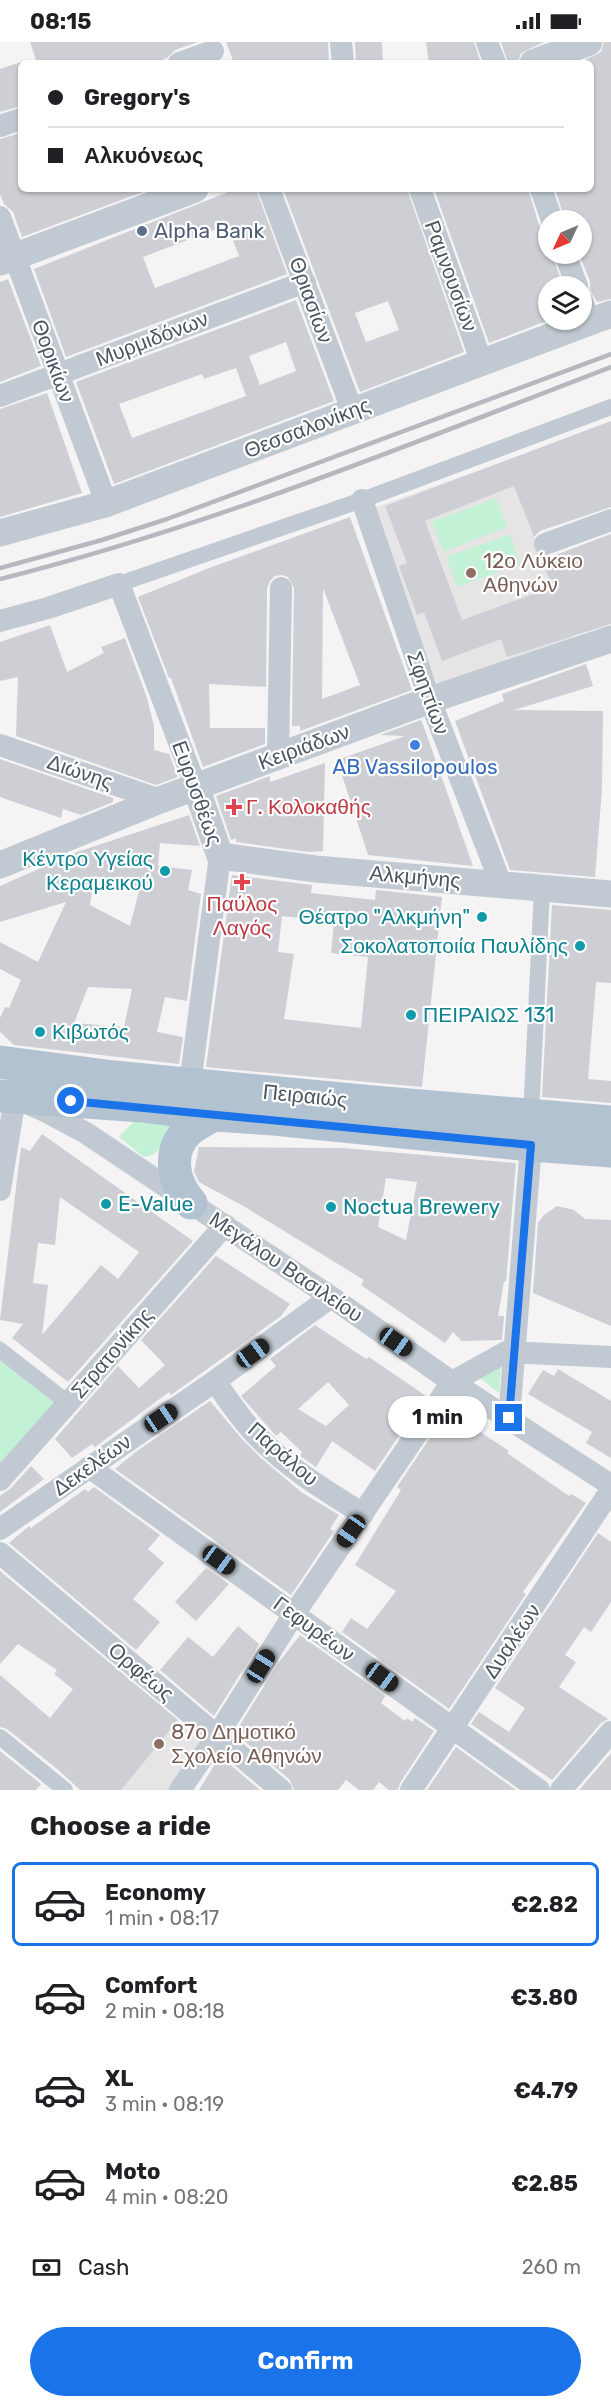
<!DOCTYPE html>
<meta charset="utf-8">
<style>
body{margin:0;font-family:Rubik,sans-serif;background:#f6f6f6;color:#202124;height:100vh;display:flex;flex-direction:column;font-size:22px;white-space:nowrap}
*{box-sizing:border-box;margin:0}
p{font-size:20px;color:#757577}
.icon{flex:none;width:33px;height:33px;fill:none;stroke:currentColor;stroke-width:2;stroke-linecap:round;stroke-linejoin:round}
.map{position:relative;height:1748px;overflow:hidden}
.sheet{display:flex;flex-direction:column;background:#fff;flex:1}
.sheet>*{flex:none}
.top-card{position:absolute;left:18px;top:18px;width:576px;height:132px;border-radius:9px;box-shadow:0 2px 4px #0004;display:grid;align-content:center;height:132px;padding:0 30px;background:#fff}
.needle{width:39px;rotate:226deg}
.tools{position:absolute;left:538px;top:168px;display:grid;gap:12px}
.tools a{display:grid;place-items:center;width:54px;height:54px;border-radius:50%;background:#fff;box-shadow:0 2px 4px #0004;font-size:30px}
.end{position:absolute;width:27px;height:27px;margin:-14px;border:8px solid #1a73e8;background:#fff;box-shadow:0 0 0 3px #fff}
.from{border-radius:50%}
.bubble{position:absolute;height:42px;border-radius:21px;background:#fff;box-shadow:0 2px 4px #0004;font-size:20px;font-weight:700;line-height:42px;text-align:center}
.car{position:absolute;width:18px;height:36px;margin:-18px -9px;border-radius:8px;box-shadow:0 0 4px 2px #0007;background:linear-gradient(#222 24%,#8ab4d8 0 40%,#222 0 76%,#8ab4d8 0 86%,#222 0)}
.top-card b{display:flex;align-items:center;gap:21px;height:57px;font-size:22px}
.top-card b+b{border-top:2px solid #e0e0e0}
.top-card i{width:15px;height:15px;background:#202124}
ul{padding:0;list-style:none}
li{display:flex;align-items:center;gap:18px;height:84px;margin:0 12px 9px;padding:0 18px;border:3px solid transparent;border-radius:9px}
li div{flex:1}
li b{display:block;font-size:22px}
li em{font-style:normal;font-weight:700}
li.active{border-color:#1a73e8}
li>.icon{width:54px;height:54px;stroke-width:1.5}
h2{padding:0 30px;font-size:27px;line-height:72px}
.pay{display:flex;align-items:center;gap:15px;height:66px;padding:0 30px;font-size:22px}
.pay p{margin-inline-start:auto}
.action{display:flex;gap:12px;margin-top:auto;padding:12px 30px}
.action a{flex:1;height:69px;border-radius:36px;background:#1a73e8;color:#fff;font-size:24px;font-weight:700;line-height:69px;text-align:center}
.status{display:flex;justify-content:space-between;align-items:center;height:42px;padding:0 30px;background:#fff;direction:ltr}
.status svg{height:16px;fill:currentColor}
.map>svg:first-child{display:block}
</style>
<div class="status"><b>08:15</b><svg viewBox="0 0 49 12"><path d="M0 12V9h3v3zM5 12V6h3v6zM10 12V3h3v9zM15 12V0h3v12zM26 1h20v11H26zM47 4h2v5h-2z"/></svg></div>
<div class="map">
<svg width="611" height="1748" viewBox="0 0 611 1748">
<rect width="100%" height="100%" fill="#f5f3f3"/>
<path fill="#e6e4e5" d="M 505,419 L 573,598 L 439,647 L 371,467 Z
M 152,1658 L 203,1701 L 171,1748 L 80,1748 Z"/>
<path fill="#c3f1d5" d="M 496,456 L 507,485 L 443,510 L 432,480 Z
M 510,492 L 520,522 L 457,545 L 446,515 Z
M 135,1078 L 172,1084 C 165,1097 161,1113 144,1115 L 119,1095 Z
M 0,1298 L 66,1349 L 0,1425 Z
M 501,1325 L 499,1351 L 480,1336 Z"/>
<path fill="#cdcfd5" fill-rule="evenodd" d="M 30,0 L 198,0 L 175,8 L 167,16 L 154,21 L 37,21 Z
M 226,0 L 328,0 L 329,21 L 234,21 Z
M 355,0 L 382,0 L 383,21 L 356,21 Z
M 426,0 L 474,0 L 481,21 L 429,21 Z
M 501,0 L 544,0 L 521,11 L 518,21 L 508,21 Z
M 604,0 L 611,0 L 611,257 L 597,260 L 590,248 L 590,239 L 579,212 L 582,212 L 582,178 L 565,178 L 555,147 L 591,147 L 591,21 L 578,21 L 601,10 Z
M 21,20 L 21,64 L 0,70 L 0,27 Z
M 21,91 L 21,147 L 148,148 L 22,195 L 13,170 L 4,162 L 0,152 L 0,97 Z
M 236,147 L 256,147 L 287,232 L 66,315 L 34,227 ZM 227,183 L 239,214 L 155,246 L 143,215 Z
M 283,147 L 407,147 L 464,310 L 360,350 ZM 388,259 L 399,288 L 366,300 L 355,271 Z
M 434,147 L 528,147 L 539,183 L 549,191 L 549,212 L 552,212 L 563,244 L 549,244 L 549,278 L 489,301 Z
M 8,237 L 41,324 L 0,340 L 0,240 Z
M 296,258 L 334,359 L 114,442 L 76,340 ZM 286,300 L 296,329 L 260,343 L 249,314 ZM 236,326 L 246,354 L 132,396 L 119,362 L 202,332 L 204,337 Z
M 47,351 L 82,451 L 0,475 L 0,367 Z
M 611,379 L 611,465 L 540,489 L 534,495 L 514,444 L 425,479 L 462,578 L 552,545 L 541,515 L 550,515 L 611,492 L 611,582 L 507,615 L 501,597 L 442,619 L 424,570 L 417,573 L 399,524 L 407,521 L 385,464 Z
M 350,475 L 412,648 L 300,689 L 300,684 L 292,684 L 294,546 L 288,535 L 282,533 L 275,534 L 270,539 L 267,546 L 266,645 L 209,642 L 210,686 L 265,686 L 265,702 L 203,725 L 171,636 L 169,636 L 138,555 L 209,526 ZM 323,546 L 360,643 L 322,657 Z
M 50,583 L 67,630 L 104,611 L 101,605 L 125,596 L 147,656 L 154,684 L 154,708 L 169,712 L 178,735 L 156,743 L 16,694 L 18,635 L 0,639 L 0,600 Z
M 586,622 L 593,644 L 514,668 L 603,669 L 602,747 L 595,835 L 510,828 L 455,679 L 504,659 L 502,652 Z
M 421,678 L 425,688 L 473,824 L 368,813 L 337,718 L 405,694 L 380,693 Z
M 0,717 L 113,756 L 113,760 L 81,773 L 63,767 L 61,776 L 0,755 Z
M 325,721 L 323,809 L 308,810 L 236,800 L 236,796 L 231,798 L 216,754 L 270,734 L 270,740 Z
M 189,773 L 200,804 L 160,801 L 158,824 L 192,828 L 188,848 L 201,852 L 187,959 L 165,955 L 157,990 L 183,995 L 179,1022 L 14,1003 L 0,990 L 0,976 L 5,965 L 9,966 L 21,938 L 0,927 L 0,900 L 38,920 L 66,860 L 0,880 L 0,844 L 77,810 ZM 94,834 L 140,845 L 130,884 L 90,863 ZM 88,945 L 132,947 L 124,985 L 74,981 Z
M 232,833 L 312,843 L 311,851 L 375,858 L 376,848 L 442,855 L 422,1045 L 206,1025 ZM 282,874 L 334,880 L 331,911 L 368,915 L 361,986 L 284,977 L 294,912 L 278,910 Z
M 552,863 L 611,868 L 611,941 L 596,940 L 588,1037 L 611,1039 L 611,1061 L 542,1055 Z
M 42,1092 L 193,1199 L 68,1340 L 12,1296 L 23,1282 L 0,1278 L 21,1105 L 30,1109 ZM 60,1155 L 139,1210 L 118,1237 L 101,1223 L 42,1293 L 48,1243 L 33,1241 L 38,1201 L 55,1203 Z
M 199,1105 L 343,1106 L 516,1121 L 506,1240 L 504,1239 L 498,1274 L 504,1274 L 502,1298 L 462,1299 L 453,1290 L 445,1301 L 361,1243 L 364,1238 L 245,1165 L 199,1140 L 194,1129 ZM 386,1136 L 417,1140 L 406,1198 L 378,1185 Z
M 557,1164 L 574,1168 L 585,1177 L 611,1178 L 611,1284 L 533,1251 L 538,1181 L 544,1173 Z
M 216,1214 L 290,1262 L 281,1274 L 171,1353 L 169,1350 L 95,1405 L 92,1402 L 72,1416 L 55,1397 L 118,1324 L 139,1346 L 165,1323 L 141,1298 Z
M 315,1283 L 366,1317 L 369,1315 L 426,1354 L 375,1429 L 332,1399 L 316,1425 L 300,1414 L 302,1410 L 281,1390 L 276,1394 L 241,1354 L 276,1324 L 270,1317 ZM 328,1340 L 349,1363 L 326,1384 L 298,1367 Z
M 558,1327 L 611,1359 L 611,1416 L 586,1401 L 592,1390 L 528,1352 L 543,1328 L 554,1334 Z
M 210,1359 L 242,1397 L 261,1416 L 301,1450 L 339,1473 L 330,1487 L 334,1489 L 291,1553 L 115,1427 L 137,1409 Z
M 448,1369 L 509,1409 L 507,1411 L 569,1454 L 571,1452 L 586,1461 L 523,1550 L 526,1552 L 449,1667 L 342,1590 L 351,1576 L 367,1587 L 396,1549 L 355,1523 L 401,1448 L 397,1445 Z
M 31,1424 L 44,1437 L 0,1470 L 0,1454 L 10,1447 Z
M 94,1445 L 160,1493 L 148,1507 L 164,1521 L 133,1557 L 160,1580 L 136,1608 L 9,1501 L 29,1484 L 31,1486 L 85,1447 L 88,1450 Z
M 598,1491 L 611,1500 L 611,1560 L 591,1590 L 584,1585 L 565,1613 L 576,1620 L 559,1645 L 608,1677 L 601,1681 L 552,1738 L 471,1682 L 479,1670 L 509,1690 L 525,1666 L 495,1646 Z
M 206,1526 L 229,1542 L 196,1579 L 175,1560 Z
M 0,1529 L 178,1678 L 121,1748 L 80,1748 L 56,1726 L 7,1687 L 0,1685 L 0,1633 L 50,1676 L 73,1647 L 54,1632 L 57,1628 L 18,1602 L 0,1622 Z
M 238,1584 L 259,1602 L 214,1674 L 160,1628 L 188,1595 L 213,1615 Z
M 300,1593 L 385,1654 L 381,1661 L 405,1679 L 407,1676 L 412,1680 L 415,1676 L 434,1689 L 400,1741 L 398,1748 L 389,1748 L 379,1740 L 373,1748 L 359,1748 L 346,1738 L 338,1748 L 294,1748 L 290,1738 L 235,1691 L 279,1620 Z
M 456,1705 L 516,1748 L 427,1748 Z
M 0,1709 L 41,1742 L 36,1748 L 0,1748 Z
M 611,1711 L 611,1748 L 579,1748 Z
M 220,1714 L 260,1748 L 199,1748 Z"/>
<g fill="none" stroke-linecap="round" stroke-linejoin="round">
<path stroke="#c1cad2" stroke-width="16" d="M 119,542 L 362,458 L 611,365
M 531,1074 L 542,846
M 0,1308 L 68,1361
M 0,1695 L 65,1748"/>
<path stroke="#c1cad2" stroke-width="22" d="M 341,0 L 343,21
M 487,0 L 495,21
M 179,21 L 213,9
M 0,84 L 21,77
M 269,147 L 352,368
M 420,147 L 482,321
M 541,147 L 552,178
M 0,175 L 101,447 L 105,462
M 565,212 L 577,244
M 582,259 L 590,281
M 0,354 L 305,240
M 362,458 L 430,658 L 501,842
M 545,502 L 611,478
M 0,579 L 48,566 L 119,542 L 196,745
M 0,703 L 160,758
M 278,714 L 281,546
M 190,1042 L 220,814
M 0,1148 L 15,1056 L 47,1070 L 86,1091 L 331,1255 L 452,1340 L 611,1443
M 215,1339 C 228,1358 241,1378 258,1395 C 288,1426 326,1449 363,1472
M 509,1376 L 531,1103
M 89,1425 L 539,1748
M 0,1438 L 225,1183
M 0,1487 L 215,1339 L 331,1255
M 0,1511 L 281,1748
M 180,1748 L 217,1694 L 294,1572 L 452,1340 L 506,1310 L 611,1315
M 411,1748 L 611,1448
M 561,1748 L 611,1690"/>
<path stroke="#c1cad2" stroke-width="27" d="M 533,21 L 589,0
M 0,220 L 195,147
M 0,491 L 105,462 L 611,272
M 196,745 L 220,814 L 316,827 L 611,852
M 0,823 L 160,758 L 430,658 L 611,597"/>
<path stroke="#b3c2d1" stroke-width="33" d="M 0,1020 L 114,1035 L 373,1060 L 611,1080
M 0,1054 L 142,1064 L 213,1073 L 274,1077 L 531,1103 L 611,1109
M 191,1161 C 173,1141 166,1109 189,1088 C 196,1082 205,1078 213,1073"/>
<path stroke="#b5b8bd" stroke-width="4.5" d="M 0,526 L 102,498 L 167,477 L 611,312
M 0,537 C 209,485 410,402 611,325"/>
</g>
<g fill="none" stroke-linecap="round" stroke-linejoin="round">
<path stroke="#1a73e8" stroke-width="8" d="M 71,1059 L 531,1103 L 509,1376"/>
</g>
<circle fill="#5c6f8a" stroke="#fff" stroke-width="2" cx="142" cy="189" r="6"/>
<g fill="#8d6e63" stroke="#fff" stroke-width="2">
<circle cx="471" cy="531" r="6"/>
<circle cx="159" cy="1702" r="6"/>
</g>
<circle fill="#3f7fe0" stroke="#fff" stroke-width="2" cx="415" cy="703" r="6"/>
<g fill="#e0444e" stroke="#fff" stroke-width="2">
<path d="M231 756h6v6h6v6h-6v6h-6v-6h-6v-6h6z"/>
<path d="M239 831h6v6h6v6h-6v6h-6v-6h-6v-6h6z"/>
</g>
<g fill="#0f9aa8" stroke="#fff" stroke-width="2">
<circle cx="165" cy="829" r="6"/>
<circle cx="482" cy="875" r="6"/>
<circle cx="580" cy="904" r="6"/>
<circle cx="411" cy="973" r="6"/>
<circle cx="40" cy="990" r="6"/>
<circle cx="106" cy="1162" r="6"/>
<circle cx="331" cy="1165" r="6"/>
</g>
<g text-anchor="middle" stroke-width="4.5" stroke-linejoin="round" paint-order="stroke">
<g font-size="21" fill="#4e5e75" stroke="#fff" text-anchor="start">
<text x="154" y="196">Alpha Bank</text>
</g>
<g font-size="21" fill="#4a5661" stroke="#fff">
<text transform="translate(451 234) rotate(70)" y="7">Ραμνουσίων</text>
<text transform="translate(311 258) rotate(70)" y="7">Θριασίων</text>
<text transform="translate(152 297) rotate(-21)" y="7">Μυρμιδόνων</text>
<text transform="translate(53 319) rotate(70)" y="7">Θορικίων</text>
<text transform="translate(307 386) rotate(-21)" y="7">Θεσσαλονίκης</text>
<text transform="translate(428 651) rotate(70)" y="7">Σφηττίων</text>
<text transform="translate(304 705) rotate(-20)" y="7">Κειριάδων</text>
<text transform="translate(80 730) rotate(19)" y="7">Διώνης</text>
<text transform="translate(197 751) rotate(70)" y="7">Ευρυσθέως</text>
<text transform="translate(415 835) rotate(5)" y="7">Αλκμήνης</text>
<text transform="translate(305 1054) rotate(6)" y="7">Πειραιώς</text>
<text transform="translate(286 1225) rotate(34)" y="7">Μεγάλου Βασιλείου</text>
<text transform="translate(112 1311) rotate(-49)" y="7">Στρατονίκης</text>
<text transform="translate(283 1412) rotate(41)" y="7">Παράλου</text>
<text transform="translate(92 1423) rotate(-35)" y="7">Δεκελέων</text>
<text transform="translate(314 1587) rotate(36)" y="7">Γεφυρέων</text>
<text transform="translate(512 1599) rotate(-56)" y="7">Δυαλέων</text>
<text transform="translate(141 1630) rotate(40)" y="7">Ορφέως</text>
</g>
<g font-size="21" fill="#785e54" stroke="#fff" text-anchor="start">
<text x="483" y="526">12ο Λύκειο<tspan x="483" dy="24">Αθηνών</tspan></text>
<text x="171" y="1697">87ο Δημοτικό<tspan x="171" dy="24">Σχολείο Αθηνών</tspan></text>
</g>
<g font-size="21" fill="#366cbe" stroke="#fff">
<text x="415" y="732">AB Vassilopoulos</text>
</g>
<g font-size="21" fill="#be3a42" stroke="#fff" text-anchor="start">
<text x="246" y="772">Γ. Κολοκαθής</text>
<text x="242" y="869" text-anchor="middle">Παύλος<tspan x="242" dy="24">Λαγός</tspan></text>
</g>
<g font-size="21" fill="#0d838f" stroke="#fff" text-anchor="start">
<text x="153" y="824" text-anchor="end">Κέντρο Υγείας<tspan x="153" dy="24">Κεραμεικού</tspan></text>
<text x="470" y="882" text-anchor="end">Θέατρο "Αλκμήνη"</text>
<text x="568" y="911" text-anchor="end">Σοκολατοποιία Παυλίδης</text>
<text x="423" y="980">ΠΕΙΡΑΙΩΣ 131</text>
<text x="52" y="997">Κιβωτός</text>
<text x="118" y="1169">E-Value</text>
<text x="343" y="1172">Noctua Brewery</text>
</g>
</g>
</svg>
<div class="tools">
<a><svg class="needle" viewBox="-14 -14 28 28"><path d="M0-13l5 13h-10z" fill="#e53935"/><path d="M0 13l5-13h-10z" fill="#757577"/></svg></a>
<a><svg class="icon" aria-label="layers" viewBox="0 0 24 24"><path d="M12 4l9 5-9 5-9-5zM3 14l9 5 9-5"/></svg></a>
</div>
<i class="end from" style="left:71px;top:1059px"></i>
<i class="end" style="left:509px;top:1376px"></i>
<div class="bubble" style="left:388px;top:1354px;width:99px">1 min</div>
<i class="car" style="left:396px;top:1300px;rotate:125deg"></i>
<i class="car" style="left:253px;top:1311px;rotate:54deg"></i>
<i class="car" style="left:161px;top:1376px;rotate:56deg"></i>
<i class="car" style="left:351px;top:1489px;rotate:215deg"></i>
<i class="car" style="left:219px;top:1518px;rotate:126deg"></i>
<i class="car" style="left:261px;top:1624px;rotate:32deg"></i>
<i class="car" style="left:382px;top:1635px;rotate:126deg"></i>
<div class="top-card">
<b><i class="from"></i>Gregory's</b>
<b><i></i>Αλκυόνεως</b>
</div>
</div>
<section class="sheet">
<h2>Choose a ride</h2>
<ul>
<li class="active"><svg class="icon" aria-label="car" viewBox="0 0 24 24"><path d="M5 17H2v-5l4-1 3-4h7l3 4 3 1v5h-3M9 17h6M6 11h13"/><circle cx="7" cy="17" r="2"/><circle cx="17" cy="17" r="2"/></svg><div><b>Economy</b><p>1 min · 08:17</p></div><em>€2.82</em></li>
<li><svg class="icon" aria-label="car" viewBox="0 0 24 24"><path d="M5 17H2v-5l4-1 3-4h7l3 4 3 1v5h-3M9 17h6M6 11h13"/><circle cx="7" cy="17" r="2"/><circle cx="17" cy="17" r="2"/></svg><div><b>Comfort</b><p>2 min · 08:18</p></div><em>€3.80</em></li>
<li><svg class="icon" aria-label="car" viewBox="0 0 24 24"><path d="M5 17H2v-5l4-1 3-4h7l3 4 3 1v5h-3M9 17h6M6 11h13"/><circle cx="7" cy="17" r="2"/><circle cx="17" cy="17" r="2"/></svg><div><b>XL</b><p>3 min · 08:19</p></div><em>€4.79</em></li>
<li><svg class="icon" aria-label="car" viewBox="0 0 24 24"><path d="M5 17H2v-5l4-1 3-4h7l3 4 3 1v5h-3M9 17h6M6 11h13"/><circle cx="7" cy="17" r="2"/><circle cx="17" cy="17" r="2"/></svg><div><b>Moto</b><p>4 min · 08:20</p></div><em>€2.85</em></li>
</ul>
<div class="pay"><svg class="icon" aria-label="cash" viewBox="0 0 24 24"><path d="M3 7h18v10H3z"/><circle cx="12" cy="12" r="2"/></svg>Cash<p>260 m</p></div>
<div class="action"><a>Confirm</a></div>
</section>
